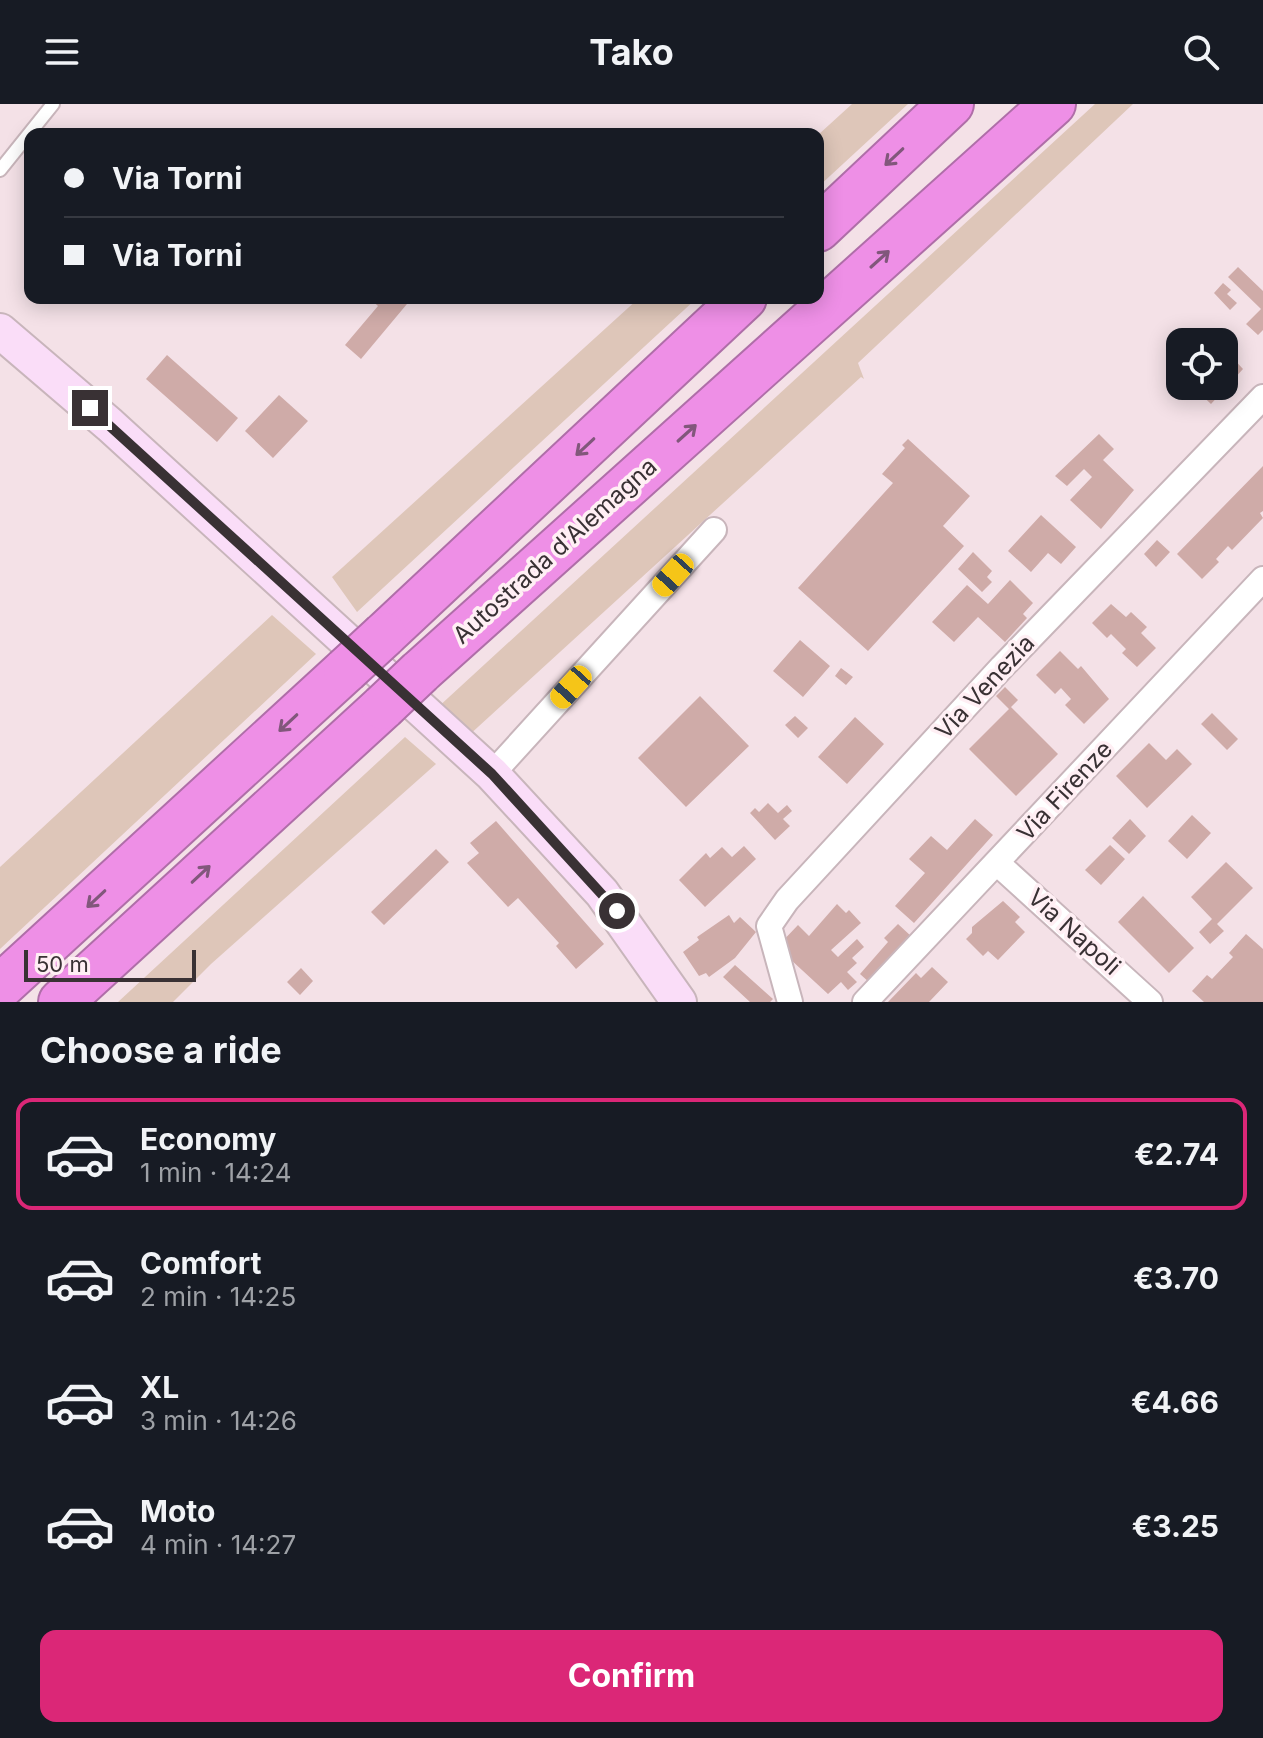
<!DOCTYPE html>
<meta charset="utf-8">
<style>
body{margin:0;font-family:Inter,sans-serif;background:#20242c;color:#f1f3f6;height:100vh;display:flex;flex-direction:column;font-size:30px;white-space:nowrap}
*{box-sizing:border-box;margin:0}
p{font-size:26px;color:#9ea1a6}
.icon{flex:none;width:44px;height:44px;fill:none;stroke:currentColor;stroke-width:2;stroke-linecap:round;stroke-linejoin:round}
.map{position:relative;height:898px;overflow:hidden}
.drawer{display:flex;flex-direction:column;background:#171b24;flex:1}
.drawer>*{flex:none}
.top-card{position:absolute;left:24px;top:24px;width:800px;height:176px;border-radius:16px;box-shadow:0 4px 20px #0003;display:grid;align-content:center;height:176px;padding:0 40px;background:#171b24}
.tools{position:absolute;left:1166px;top:224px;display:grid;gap:16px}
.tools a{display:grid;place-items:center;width:72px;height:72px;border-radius:16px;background:#171b24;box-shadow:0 4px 20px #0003;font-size:40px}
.scale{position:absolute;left:24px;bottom:20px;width:172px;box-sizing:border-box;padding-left:8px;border:4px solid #393134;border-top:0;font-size:22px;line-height:28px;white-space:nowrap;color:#393134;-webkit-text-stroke:6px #ffeff4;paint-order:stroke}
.end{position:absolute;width:36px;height:36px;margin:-18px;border:10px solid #393134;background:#fff;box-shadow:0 0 0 4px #fff}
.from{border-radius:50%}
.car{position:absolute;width:24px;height:48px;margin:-24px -12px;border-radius:10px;box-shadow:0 0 6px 2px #0007;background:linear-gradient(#f5c518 24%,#345 0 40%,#f5c518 0 76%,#345 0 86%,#f5c518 0)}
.top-card b{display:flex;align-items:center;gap:28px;height:76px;font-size:30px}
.top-card b+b{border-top:2px solid #363941}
.top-card i{width:20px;height:20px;background:#f1f3f6}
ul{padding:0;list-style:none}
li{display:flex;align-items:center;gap:24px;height:112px;margin:0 16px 12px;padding:0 24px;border:4px solid transparent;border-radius:16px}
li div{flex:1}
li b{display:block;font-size:30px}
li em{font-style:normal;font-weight:700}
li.current{border-color:#db2777}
li>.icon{width:72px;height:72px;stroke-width:1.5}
h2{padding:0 40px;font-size:36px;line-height:96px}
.primary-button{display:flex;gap:16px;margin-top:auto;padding:16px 40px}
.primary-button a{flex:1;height:92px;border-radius:16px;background:#db2777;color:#fff;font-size:32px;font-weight:700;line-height:92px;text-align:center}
header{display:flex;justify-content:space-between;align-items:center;height:104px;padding:0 40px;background:#171b24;font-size:36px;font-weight:700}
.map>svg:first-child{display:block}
</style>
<header><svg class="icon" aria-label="menu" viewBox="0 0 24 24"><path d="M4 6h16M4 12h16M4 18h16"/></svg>Tako<svg class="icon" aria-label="search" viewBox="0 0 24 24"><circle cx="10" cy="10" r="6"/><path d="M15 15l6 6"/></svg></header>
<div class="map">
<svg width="1263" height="898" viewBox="0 0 1263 898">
<rect width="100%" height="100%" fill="#f4e1e7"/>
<path fill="#dec6b9" d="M 852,0 L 908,0 L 818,83 L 818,31 Z
M 1095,0 L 1133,0 L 858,259 L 864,275 L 861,273 L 467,633 L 436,605 Z
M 639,194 L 697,194 L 357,508 L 332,473 Z
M 272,511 L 316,550 L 0,845 L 0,763 Z
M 405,633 L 436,660 L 211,860 L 173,898 L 118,898 Z"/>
<path fill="#cfaba8" d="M 1238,163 L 1263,187 L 1263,226 L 1258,231 L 1246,220 L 1261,205 L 1228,173 Z
M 1223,179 L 1231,186 L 1227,190 L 1237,199 L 1230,206 L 1214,189 Z
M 369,194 L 412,194 L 361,255 L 345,241 L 378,202 Z
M 167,251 L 238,314 L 217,338 L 146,275 Z
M 1231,252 L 1243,265 L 1211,300 L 1192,282 L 1224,282 L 1224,259 Z
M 279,291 L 308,317 L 273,354 L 245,327 Z
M 1099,330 L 1114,345 L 1103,356 L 1134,386 L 1101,425 L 1070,396 L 1092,373 L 1084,365 L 1067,382 L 1055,372 Z
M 908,335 L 970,392 L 943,422 L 964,442 L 868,547 L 798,484 L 893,379 L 882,370 L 905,344 L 902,341 Z
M 1263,362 L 1263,407 L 1260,409 L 1263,414 L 1232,446 L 1228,442 L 1216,455 L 1219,458 L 1202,475 L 1177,450 Z
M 1041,411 L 1076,443 L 1061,460 L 1048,449 L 1031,468 L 1008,447 Z
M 1157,436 L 1170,448 L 1156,463 L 1144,450 Z
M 973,448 L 992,467 L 987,473 L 992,478 L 982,488 L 958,465 Z
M 1010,476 L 1033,499 L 1023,510 L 1027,514 L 1005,538 L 978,513 L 954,538 L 932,518 L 967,481 L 988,500 Z
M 1111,500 L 1126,513 L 1131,508 L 1147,523 L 1141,529 L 1156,544 L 1137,563 L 1122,549 L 1126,545 L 1111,530 L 1107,534 L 1092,519 Z
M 800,536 L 830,562 L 803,593 L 773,567 Z
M 1060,547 L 1078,565 L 1081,562 L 1109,595 L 1084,620 L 1065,601 L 1071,595 L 1061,584 L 1055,590 L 1036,571 Z
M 841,564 L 853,573 L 846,581 L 835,572 Z
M 1005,583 L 1018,596 L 1009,605 L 996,592 Z
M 700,592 L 749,642 L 686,703 L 638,654 Z
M 1011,603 L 1058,650 L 1016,692 L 969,645 Z
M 1212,609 L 1238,635 L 1227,646 L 1201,620 Z
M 795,612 L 808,624 L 798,634 L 785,621 Z
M 855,613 L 884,640 L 847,680 L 818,653 Z
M 1149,639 L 1166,656 L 1177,645 L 1192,660 L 1147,704 L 1116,672 Z
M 768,699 L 778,709 L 787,701 L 792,707 L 783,715 L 790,722 L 775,736 L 750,709 L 755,704 L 759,708 Z
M 1192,711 L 1211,729 L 1187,755 L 1168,737 Z
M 975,715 L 993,731 L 914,819 L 895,802 L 925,769 L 909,755 L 931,732 L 947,746 Z
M 1130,715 L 1146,732 L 1129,750 L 1112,734 Z
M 496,717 L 604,840 L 576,865 L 556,842 L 559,839 L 518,794 L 508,803 L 467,759 L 479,749 L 470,739 Z
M 1110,741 L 1125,755 L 1101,781 L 1085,766 Z
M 744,742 L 756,755 L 705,803 L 679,776 L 706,749 L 710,754 L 722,743 L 732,753 Z
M 436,745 L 449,758 L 384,821 L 371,808 Z
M 1226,758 L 1253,784 L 1217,820 L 1224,827 L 1210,840 L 1199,828 L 1212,815 L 1191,793 Z
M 1143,792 L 1194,844 L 1169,869 L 1118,818 Z
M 1003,797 L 1020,813 L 1015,818 L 1025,828 L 998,856 L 988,847 L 983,852 L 966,835 L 972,829 L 972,823 Z
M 837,800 L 846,809 L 849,806 L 861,819 L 831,846 L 838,853 L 857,835 L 864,843 L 852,854 L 857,859 L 847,868 L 857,878 L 848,886 L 841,878 L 828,890 L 777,843 L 798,821 L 809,832 Z
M 729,811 L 734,819 L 740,813 L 756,828 L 735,854 L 709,873 L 706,869 L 699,872 L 683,848 L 699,836 L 697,833 Z
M 898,820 L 912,833 L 870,879 L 860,870 L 888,838 L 884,834 Z
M 1246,830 L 1263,845 L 1263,898 L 1204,898 L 1192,887 L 1207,871 L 1212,875 L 1233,853 L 1229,849 Z
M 735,861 L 773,895 L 770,898 L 750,898 L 723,873 Z
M 932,863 L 948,878 L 929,898 L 888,898 L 916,869 L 921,874 Z
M 301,864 L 313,877 L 300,891 L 287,878 Z"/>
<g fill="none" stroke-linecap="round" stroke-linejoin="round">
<g stroke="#c8b5bb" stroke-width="16">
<path id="lane" d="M 0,66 L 53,0"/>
</g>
<g stroke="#c8b5bb" stroke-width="28">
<path id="street" d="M 492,670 L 714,426
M 997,759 L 1150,898
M 790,898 L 769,822 L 787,796 L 1002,563 L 1263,293
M 865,898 L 1263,475"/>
</g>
<g stroke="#c8b5bb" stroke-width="38">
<path id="secondary" d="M 0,227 L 110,321 L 492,670 L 602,789 L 679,898"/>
</g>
<g stroke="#af6ea8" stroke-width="48">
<path id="highway" d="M 818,125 L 951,0
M 384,531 L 744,194
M 420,568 L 1053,0
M 0,883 L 346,566
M 61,898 L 383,603"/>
</g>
<use href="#lane" stroke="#fff" stroke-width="12"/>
<use href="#street" stroke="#fff" stroke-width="24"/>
<use href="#secondary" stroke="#faddf8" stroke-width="34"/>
<use href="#highway" stroke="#ee8fe6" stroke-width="44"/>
<g stroke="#af6ea8" stroke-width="48" stroke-linecap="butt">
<path id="highway-bridge" d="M 346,566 L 384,531
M 383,603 L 420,568"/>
</g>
<use href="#highway-bridge" stroke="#ee8fe6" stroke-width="44"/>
</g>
<defs><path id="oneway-shaft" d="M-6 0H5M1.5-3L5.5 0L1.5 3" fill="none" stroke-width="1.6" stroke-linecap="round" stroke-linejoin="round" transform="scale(2)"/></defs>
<g stroke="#81577b">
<use href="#oneway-shaft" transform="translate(894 53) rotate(137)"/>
<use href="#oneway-shaft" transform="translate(880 155) rotate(-42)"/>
<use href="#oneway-shaft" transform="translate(687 329) rotate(-42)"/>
<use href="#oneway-shaft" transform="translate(585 343) rotate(137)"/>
<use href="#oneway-shaft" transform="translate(288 619) rotate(137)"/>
<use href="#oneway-shaft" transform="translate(201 770) rotate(-43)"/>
<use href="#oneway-shaft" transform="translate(96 795) rotate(137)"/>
</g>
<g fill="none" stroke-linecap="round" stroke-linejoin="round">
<path stroke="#393134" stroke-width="10" d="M 90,304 L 492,670 L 617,807"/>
</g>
<g text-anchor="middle" stroke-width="7" stroke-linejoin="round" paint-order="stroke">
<g font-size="24" fill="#393134" stroke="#ffeff4">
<text transform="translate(555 447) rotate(-42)" y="8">Autostrada d'Alemagna</text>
<text transform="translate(985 583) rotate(-47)" y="8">Via Venezia</text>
<text transform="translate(1065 687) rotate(-47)" y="8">Via Firenze</text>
<text transform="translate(1074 828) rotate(42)" y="8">Via Napoli</text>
</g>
</g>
</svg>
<div class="tools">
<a><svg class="icon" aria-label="locate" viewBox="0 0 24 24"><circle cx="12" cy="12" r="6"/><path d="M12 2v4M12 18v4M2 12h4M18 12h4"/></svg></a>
</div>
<div class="scale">50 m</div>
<i class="end from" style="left:617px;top:807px"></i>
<i class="end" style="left:90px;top:304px"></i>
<i class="car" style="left:673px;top:471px;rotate:222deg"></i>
<i class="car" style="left:571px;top:583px;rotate:222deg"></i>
<div class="top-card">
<b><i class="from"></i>Via Torni</b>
<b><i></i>Via Torni</b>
</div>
</div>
<section class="drawer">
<h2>Choose a ride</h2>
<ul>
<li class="current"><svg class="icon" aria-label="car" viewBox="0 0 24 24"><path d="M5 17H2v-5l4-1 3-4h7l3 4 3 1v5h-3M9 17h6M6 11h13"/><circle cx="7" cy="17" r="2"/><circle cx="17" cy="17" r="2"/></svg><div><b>Economy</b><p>1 min · 14:24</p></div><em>€2.74</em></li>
<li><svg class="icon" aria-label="car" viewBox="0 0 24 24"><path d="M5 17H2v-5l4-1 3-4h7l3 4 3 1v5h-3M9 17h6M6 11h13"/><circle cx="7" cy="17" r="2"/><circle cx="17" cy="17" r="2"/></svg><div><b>Comfort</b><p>2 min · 14:25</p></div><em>€3.70</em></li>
<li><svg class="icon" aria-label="car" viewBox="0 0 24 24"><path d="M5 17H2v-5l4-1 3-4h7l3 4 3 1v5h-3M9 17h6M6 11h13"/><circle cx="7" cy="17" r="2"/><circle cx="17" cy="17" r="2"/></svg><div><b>XL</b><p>3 min · 14:26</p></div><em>€4.66</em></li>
<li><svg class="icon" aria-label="car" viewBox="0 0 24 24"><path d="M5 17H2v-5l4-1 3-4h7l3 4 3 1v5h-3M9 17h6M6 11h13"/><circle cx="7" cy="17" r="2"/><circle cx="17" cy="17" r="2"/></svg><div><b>Moto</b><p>4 min · 14:27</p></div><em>€3.25</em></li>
</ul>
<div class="primary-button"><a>Confirm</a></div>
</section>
